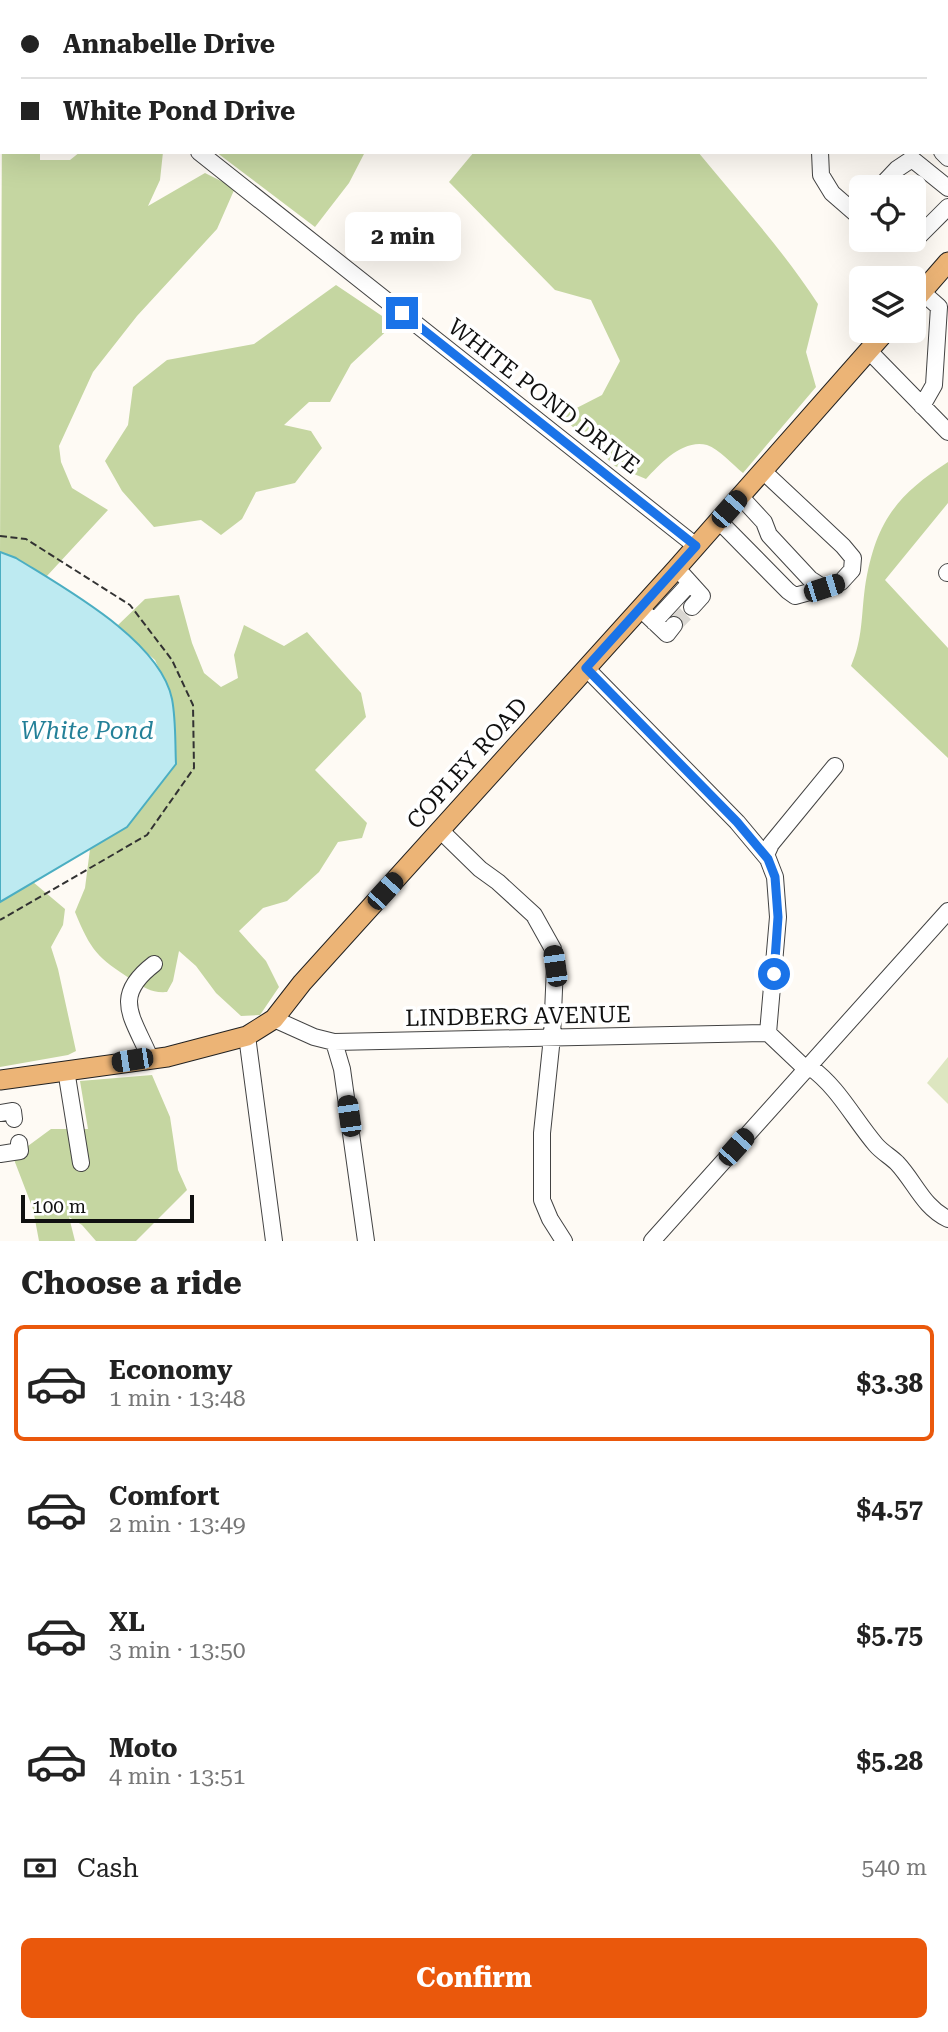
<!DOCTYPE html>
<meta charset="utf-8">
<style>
body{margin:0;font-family:"Roboto Serif",serif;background:#f6f6f6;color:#222;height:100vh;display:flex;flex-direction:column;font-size:26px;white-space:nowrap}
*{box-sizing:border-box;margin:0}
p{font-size:23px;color:#767676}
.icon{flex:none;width:38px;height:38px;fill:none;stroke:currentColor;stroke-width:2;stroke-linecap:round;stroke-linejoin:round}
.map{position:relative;height:1241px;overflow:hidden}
.side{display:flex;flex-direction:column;background:#fff;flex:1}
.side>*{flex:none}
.banner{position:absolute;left:0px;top:0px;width:948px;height:154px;box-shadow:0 7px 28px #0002;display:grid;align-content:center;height:154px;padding:0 21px;background:#fff}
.buttons{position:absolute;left:849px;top:175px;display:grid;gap:14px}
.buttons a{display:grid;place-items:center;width:77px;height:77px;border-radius:10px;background:#fff;box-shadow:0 7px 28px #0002;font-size:35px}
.scale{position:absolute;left:21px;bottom:18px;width:173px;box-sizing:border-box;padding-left:7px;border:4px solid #101010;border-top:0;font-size:19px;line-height:24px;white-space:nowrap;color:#101010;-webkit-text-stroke:5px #fff;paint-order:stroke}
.end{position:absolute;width:32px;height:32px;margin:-16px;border:9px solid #1a73e8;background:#fff;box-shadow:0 0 0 4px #fff}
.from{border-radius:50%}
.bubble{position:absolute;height:49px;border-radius:10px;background:#fff;box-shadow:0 7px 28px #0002;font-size:23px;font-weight:700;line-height:49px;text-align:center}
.car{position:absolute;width:21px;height:42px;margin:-21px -10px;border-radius:9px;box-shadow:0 0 5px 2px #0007;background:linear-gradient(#222 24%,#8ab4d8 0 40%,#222 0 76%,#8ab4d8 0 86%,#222 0)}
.banner b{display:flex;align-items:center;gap:24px;height:66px;font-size:26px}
.banner b+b{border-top:2px solid #e0e0e0}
.banner i{width:18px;height:18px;background:#222}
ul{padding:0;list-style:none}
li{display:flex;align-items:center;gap:21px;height:116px;margin:0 14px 10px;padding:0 7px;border:4px solid transparent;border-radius:10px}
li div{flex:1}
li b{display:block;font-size:26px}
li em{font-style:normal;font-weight:700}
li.on{border-color:#ea580c}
li>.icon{width:63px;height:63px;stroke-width:1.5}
h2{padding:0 21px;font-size:32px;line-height:84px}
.pay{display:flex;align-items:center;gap:18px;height:77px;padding:0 21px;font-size:26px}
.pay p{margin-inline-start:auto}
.cta{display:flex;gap:14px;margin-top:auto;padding:14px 21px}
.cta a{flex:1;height:80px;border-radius:10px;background:#ea580c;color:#fff;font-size:28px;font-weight:700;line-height:80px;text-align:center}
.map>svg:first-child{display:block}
</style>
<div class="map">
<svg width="948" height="1241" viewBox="0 0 948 1241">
<rect width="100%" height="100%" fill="#fefaf4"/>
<path fill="#dde6c0" d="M 560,0 L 948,0 L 948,92 L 947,2 Z
M 948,1057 L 948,1104 L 927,1083 Z"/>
<path fill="#c5d6a1" d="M 2,119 L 2,152 L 40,152 L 40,160 L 70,160 L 80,152 L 163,152 L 160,180 L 148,206 L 205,173 L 235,188 L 217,229 L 137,316 L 93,372 L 59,446 L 61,462 L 72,488 L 108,510 L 46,577 L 16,558 L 0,552 Z
M 216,152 L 365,152 L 349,183 L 315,227 Z
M 474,152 L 698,152 C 739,202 783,250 818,304 L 806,352 L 816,387 L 743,473 C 733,465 719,449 707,445 C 683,439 661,463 646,479 L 615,466 L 561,416 L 602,395 L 620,361 L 591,300 L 555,290 L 449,182 Z
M 336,285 L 394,324 L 351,364 L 330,402 L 309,402 L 284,425 L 311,431 L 322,448 L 295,483 L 256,492 L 242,519 L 221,535 L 201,520 L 154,527 L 122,491 L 105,461 L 128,425 L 133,387 L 167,360 L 254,344 Z
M 948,462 L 948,503 L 885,580 L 948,648 L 948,758 L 851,666 C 863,638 861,617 865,587 C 875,524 895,496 948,462 Z
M 179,595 L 192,643 L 204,673 L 221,687 L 238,678 L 234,655 L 244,625 L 284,646 L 307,632 L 361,693 L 366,717 L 315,770 L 367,823 L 362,838 L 338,842 L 319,872 L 287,901 L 263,908 L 239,931 L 266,961 L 279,987 L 260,1015 L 241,1016 L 216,993 L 196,966 L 179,951 L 173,981 L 167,992 C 151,993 145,988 132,980 C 97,957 91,951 75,912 L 85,888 L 90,849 L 127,827 L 176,764 L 172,698 L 155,660 L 117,626 L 145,599 Z
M 33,882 L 65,909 L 63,925 L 51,947 L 58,969 L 76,1051 L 68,1055 L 0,1067 L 0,902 Z
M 152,1075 L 170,1117 L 178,1170 L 187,1190 L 136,1241 L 96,1241 L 82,1225 L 69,1217 L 75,1241 L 39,1241 L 33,1209 L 13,1157 L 51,1129 L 88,1129 L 80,1081 Z"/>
<path fill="#ebeed1" d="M 656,0 L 765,0 L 767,2 L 654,2 Z"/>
<path fill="#bdeaf1" stroke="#4baec2" stroke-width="2" d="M 0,552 L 16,558 C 64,588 160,640 172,699 C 176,720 175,743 176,764 L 127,827 L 0,902 Z"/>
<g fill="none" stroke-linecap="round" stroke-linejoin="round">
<path stroke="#dad7d2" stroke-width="16" stroke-dasharray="16 8" stroke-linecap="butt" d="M 674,625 L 692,607"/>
<g stroke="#434343" stroke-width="18">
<path id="minor" d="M 782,0 L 784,2
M 0,52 L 2,52
M 947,67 L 948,68
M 199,152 L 696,546
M 820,152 L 821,175 L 832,193 L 855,213 L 861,206
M 942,152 L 948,158
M 880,187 L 897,169 L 912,159 L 948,188
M 916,239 L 948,207
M 922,292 L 939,307 L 934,385 L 922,406
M 869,351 L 948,432
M 740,496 L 764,522 L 769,535 L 810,579 L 824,588 L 841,582 L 852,570 L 853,558 L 843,546 L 763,471
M 719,521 L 788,591 L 795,596 L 824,588
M 947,573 L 948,572
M 683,575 L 702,596 L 692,607
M 647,615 L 667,634 L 674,625
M 654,622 L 690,583
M 586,668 L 737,822 L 768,859 L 775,877 L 778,917 L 768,1033
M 440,830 L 480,869 L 498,882 L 534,915 L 553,949 L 555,966 L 552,1037 L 542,1133 L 542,1200 L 550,1219 L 564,1241
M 766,855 L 771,844 L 835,766
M 274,1019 L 314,1037 L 334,1042 L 768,1033
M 768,1033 L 807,1070
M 247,1036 L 274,1241
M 334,1042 L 342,1069 L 366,1241
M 150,1058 C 133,1017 111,997 154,964
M 810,1067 C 839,1088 853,1118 876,1145 C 882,1152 891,1157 897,1163 C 915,1182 923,1207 948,1219
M 66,1070 L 81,1163
M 0,1113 L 13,1111 L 14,1119
M 0,1154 L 20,1151 L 19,1143
M 652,1241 L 948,911"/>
</g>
<g stroke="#212121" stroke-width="21">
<path id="major" d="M 914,301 L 948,262
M 0,1080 L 167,1057 L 247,1036 L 274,1019 L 302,983 L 676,569 L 886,331"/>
</g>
<path stroke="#323232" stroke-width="2" stroke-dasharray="7 3.5" stroke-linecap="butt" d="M 0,536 L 26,539 L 130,605 L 172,660 L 193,705 L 194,768 L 147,835 L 0,920"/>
<use href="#minor" stroke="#fff" stroke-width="16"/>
<use href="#major" stroke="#ecb476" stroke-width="19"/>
</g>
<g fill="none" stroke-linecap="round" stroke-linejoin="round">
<path stroke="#1a73e8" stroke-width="9" d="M 402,313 L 696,546 L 586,668 L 737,822 L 768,859 L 775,877 L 778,917 L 774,974"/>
</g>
<g text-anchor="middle" stroke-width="7" stroke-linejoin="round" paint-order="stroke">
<g font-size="23" fill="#101010" stroke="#fff">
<text transform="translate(544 396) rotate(38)" y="8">WHITE POND DRIVE</text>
<text transform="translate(467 763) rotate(-48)" y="8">COPLEY ROAD</text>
<text transform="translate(518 1016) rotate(-1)" y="8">LINDBERG AVENUE</text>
</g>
<g font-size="24" font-style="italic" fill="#248098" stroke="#fff">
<text x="87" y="739">White Pond</text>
</g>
</g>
</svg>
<div class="buttons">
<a><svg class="icon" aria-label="locate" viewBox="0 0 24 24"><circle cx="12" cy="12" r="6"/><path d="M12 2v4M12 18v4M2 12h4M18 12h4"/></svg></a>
<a><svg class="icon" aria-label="layers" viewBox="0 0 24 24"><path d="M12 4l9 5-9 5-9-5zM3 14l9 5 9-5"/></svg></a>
</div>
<div class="scale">100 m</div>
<i class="end from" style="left:774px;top:974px"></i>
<i class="end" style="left:402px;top:313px"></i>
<div class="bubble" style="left:345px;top:212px;width:116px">2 min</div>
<i class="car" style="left:729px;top:509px;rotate:41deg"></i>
<i class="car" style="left:824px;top:588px;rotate:72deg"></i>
<i class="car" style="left:385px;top:891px;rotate:42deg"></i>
<i class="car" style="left:555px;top:966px;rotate:352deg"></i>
<i class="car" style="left:132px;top:1060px;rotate:261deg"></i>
<i class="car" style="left:349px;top:1116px;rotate:352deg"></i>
<i class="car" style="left:736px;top:1147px;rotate:42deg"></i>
<div class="banner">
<b><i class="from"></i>Annabelle Drive</b>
<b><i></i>White Pond Drive</b>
</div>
</div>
<section class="side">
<h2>Choose a ride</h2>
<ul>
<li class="on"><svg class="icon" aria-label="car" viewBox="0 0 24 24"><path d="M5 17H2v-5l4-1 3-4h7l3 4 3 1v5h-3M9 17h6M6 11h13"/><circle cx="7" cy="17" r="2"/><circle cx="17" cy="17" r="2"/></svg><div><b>Economy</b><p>1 min · 13:48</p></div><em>$3.38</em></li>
<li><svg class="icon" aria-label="car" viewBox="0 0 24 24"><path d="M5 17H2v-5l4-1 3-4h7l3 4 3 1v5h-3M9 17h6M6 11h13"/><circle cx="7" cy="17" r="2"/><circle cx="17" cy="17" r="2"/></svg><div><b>Comfort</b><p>2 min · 13:49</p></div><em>$4.57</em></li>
<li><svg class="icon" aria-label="car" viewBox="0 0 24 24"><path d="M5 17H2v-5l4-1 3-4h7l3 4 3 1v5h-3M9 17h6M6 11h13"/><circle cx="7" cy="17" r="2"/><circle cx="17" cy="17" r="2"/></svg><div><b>XL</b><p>3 min · 13:50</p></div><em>$5.75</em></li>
<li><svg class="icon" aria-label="car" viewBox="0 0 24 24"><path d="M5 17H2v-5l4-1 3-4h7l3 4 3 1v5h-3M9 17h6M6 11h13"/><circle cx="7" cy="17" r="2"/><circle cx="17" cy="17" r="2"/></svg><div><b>Moto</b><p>4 min · 13:51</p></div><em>$5.28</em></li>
</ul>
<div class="pay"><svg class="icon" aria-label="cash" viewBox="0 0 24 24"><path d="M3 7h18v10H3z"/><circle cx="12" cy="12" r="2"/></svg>Cash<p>540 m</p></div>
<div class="cta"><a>Confirm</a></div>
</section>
